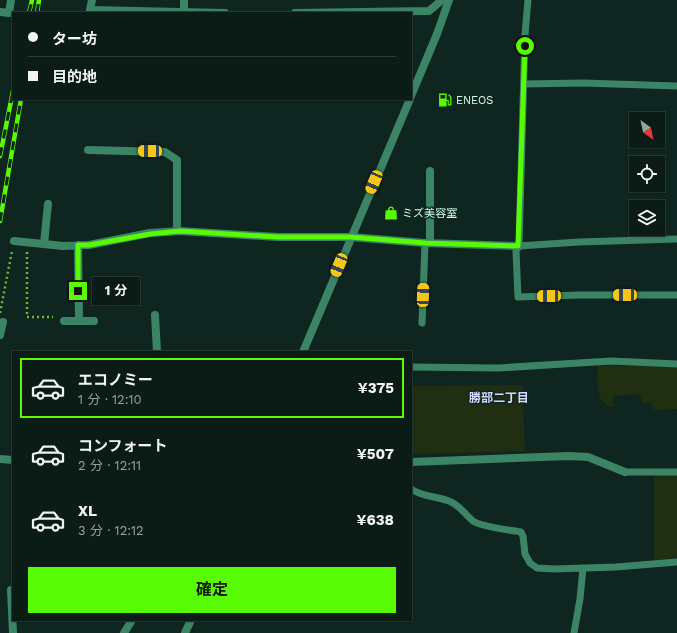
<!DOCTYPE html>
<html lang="ja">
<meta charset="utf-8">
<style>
body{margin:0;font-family:"Work Sans","Noto Sans JP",sans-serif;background:#192924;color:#f1f3f6;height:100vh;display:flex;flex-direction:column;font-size:15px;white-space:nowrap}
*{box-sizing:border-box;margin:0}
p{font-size:13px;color:#9aa1a1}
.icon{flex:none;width:22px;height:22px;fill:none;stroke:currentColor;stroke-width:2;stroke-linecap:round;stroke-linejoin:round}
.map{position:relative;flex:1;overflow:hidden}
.panel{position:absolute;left:12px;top:351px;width:400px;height:270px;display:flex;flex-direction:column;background:#0b1c17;border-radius:0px;box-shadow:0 1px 3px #0004,0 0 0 1px #2b3a36}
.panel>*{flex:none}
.hud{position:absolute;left:12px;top:12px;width:400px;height:88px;border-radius:0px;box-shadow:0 1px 3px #0004,0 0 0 1px #2b3a36;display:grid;align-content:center;height:88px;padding:0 16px;background:#0b1c17}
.needle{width:26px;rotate:147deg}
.tools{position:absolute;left:629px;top:112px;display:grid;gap:8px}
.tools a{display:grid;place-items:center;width:36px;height:36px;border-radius:0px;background:#0b1c17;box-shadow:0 1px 3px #0004,0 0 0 1px #2b3a36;font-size:20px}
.end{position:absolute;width:18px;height:18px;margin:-9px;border:5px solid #57fb03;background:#111;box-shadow:0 0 0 2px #111}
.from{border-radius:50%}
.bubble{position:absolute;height:28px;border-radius:0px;background:#0b1c17;box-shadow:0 1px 3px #0004,0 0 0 1px #2b3a36;font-size:13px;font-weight:700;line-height:28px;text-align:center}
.car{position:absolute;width:12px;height:24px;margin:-12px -6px;border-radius:5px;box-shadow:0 0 3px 1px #0007;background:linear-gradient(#f5c518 24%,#345 0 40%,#f5c518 0 76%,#345 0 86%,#f5c518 0)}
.hud b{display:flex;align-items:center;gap:14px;height:38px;font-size:15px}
.hud b+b{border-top:1px solid #2b3a36}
.hud i{width:10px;height:10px;background:#f1f3f6}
ul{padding:7px 0 0;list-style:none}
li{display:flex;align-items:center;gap:12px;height:60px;margin:0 8px 6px;padding:0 8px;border:2px solid transparent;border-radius:0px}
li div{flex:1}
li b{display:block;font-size:15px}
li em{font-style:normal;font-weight:700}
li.active{border-color:#57fb03}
li>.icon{width:36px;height:36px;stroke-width:1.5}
.cta{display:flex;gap:8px;margin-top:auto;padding:8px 16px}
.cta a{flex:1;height:46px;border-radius:0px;background:#57fb03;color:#111;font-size:16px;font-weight:700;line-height:46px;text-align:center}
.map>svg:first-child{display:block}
</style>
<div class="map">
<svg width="677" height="633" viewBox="0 0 677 633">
<rect width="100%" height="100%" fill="#0f251f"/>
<path fill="#202f12" d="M 598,365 L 677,367 L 677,409 L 654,410 L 651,402 L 642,403 L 641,394 L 613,396 L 614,406 L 609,407 L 600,398 L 597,383 Z
M 522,385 L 525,451 L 411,454 L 411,386 Z
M 654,475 L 677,475 L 677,558 L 654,560 Z"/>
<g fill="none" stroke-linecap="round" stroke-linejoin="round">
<path stroke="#73b630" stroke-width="2.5" stroke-dasharray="2 3" stroke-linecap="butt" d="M 27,252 L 27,317 L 53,317
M 0,313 L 12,251"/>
<path stroke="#3b8466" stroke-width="7" d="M 528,0 L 525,34 L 519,246 L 516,251 L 518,297 L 580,295 L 677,295
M 524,84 L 583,83 L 677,86
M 519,246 L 579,242 L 677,239
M 422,323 L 425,243
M 411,367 L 498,368 L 611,361 L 677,364
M 625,472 L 677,472
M 411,489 C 422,497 436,496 449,501 C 460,505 464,514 473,521 C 481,527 510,530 521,532 L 523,536 L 525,554 L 530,563 L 537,568 L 554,569 L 616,567 L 677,562
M 574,633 L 580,599 L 583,568"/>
<path stroke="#3b8466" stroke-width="8" d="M 92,0 L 90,10 L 225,13
M 0,12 L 9,13 L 11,0
M 184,12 L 184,0
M 295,13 L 429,11 L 442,0
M 88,150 L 165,152 L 177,160 L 177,231
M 430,171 L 430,243
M 14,241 L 63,246 L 89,245 L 150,233 L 180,231 L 278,237 L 351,237 L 425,243 L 519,246
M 44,244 L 48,204
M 78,245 L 79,321
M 155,315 L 157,352
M 64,321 L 94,321
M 0,335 L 3,322
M 0,459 L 13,460
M 411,462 L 569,456 L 588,457 L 625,472
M 11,590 L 13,633
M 124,633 L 132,620"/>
<path stroke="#3b8466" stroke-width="8" d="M 411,96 L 437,34 L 449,0
M 303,352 L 410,99
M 185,633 L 191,620"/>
<g stroke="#57fb03" stroke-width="4.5">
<path id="rail" d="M 29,13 L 32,0
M 37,13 L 39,0
M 0,156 L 13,91
M 0,221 L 21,99"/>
</g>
<use href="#rail" stroke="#0f251f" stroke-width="3" stroke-dasharray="9" stroke-linecap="butt"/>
</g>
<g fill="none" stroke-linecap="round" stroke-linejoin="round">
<path stroke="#57fb03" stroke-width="5" d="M 78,291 L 78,245 L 89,245 L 150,234 L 180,231 L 278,237 L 351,237 L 425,243 L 518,246 L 525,46"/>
</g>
<defs>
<g id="fuel-bare" transform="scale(1.08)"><path d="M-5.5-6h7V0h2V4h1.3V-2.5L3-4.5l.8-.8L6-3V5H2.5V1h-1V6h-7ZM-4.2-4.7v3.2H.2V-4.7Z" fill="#57fb03" stroke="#0f251f" stroke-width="2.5" paint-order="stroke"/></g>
<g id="shop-bare" transform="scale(1.08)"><path d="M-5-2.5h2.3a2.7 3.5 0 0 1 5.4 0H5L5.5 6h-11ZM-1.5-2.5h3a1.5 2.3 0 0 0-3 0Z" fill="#57fb03" stroke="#0f251f" stroke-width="2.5" paint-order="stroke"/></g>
</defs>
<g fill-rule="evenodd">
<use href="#fuel-bare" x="445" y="100"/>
<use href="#shop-bare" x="391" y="213"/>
</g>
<g text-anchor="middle" stroke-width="3" stroke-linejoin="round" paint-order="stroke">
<g font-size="11" fill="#d4fff0" stroke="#0f251f" text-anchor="start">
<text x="456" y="104">ENEOS</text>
<text x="402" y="217">ミズ美容室</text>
</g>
<g font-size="12" font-weight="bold" fill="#d5d9ff" stroke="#0f251f">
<text x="499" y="402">勝部二丁目</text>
</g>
</g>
</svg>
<div class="tools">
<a><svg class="needle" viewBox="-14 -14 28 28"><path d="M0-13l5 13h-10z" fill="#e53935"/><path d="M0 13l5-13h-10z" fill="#9aa1a1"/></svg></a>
<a><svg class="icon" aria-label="locate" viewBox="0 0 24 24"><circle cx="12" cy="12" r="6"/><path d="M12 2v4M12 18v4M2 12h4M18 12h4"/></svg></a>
<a><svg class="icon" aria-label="layers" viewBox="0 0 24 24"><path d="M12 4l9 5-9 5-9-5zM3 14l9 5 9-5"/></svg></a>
</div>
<i class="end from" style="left:525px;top:46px"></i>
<i class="end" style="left:78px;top:291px"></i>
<div class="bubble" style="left:92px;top:277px;width:48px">1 分</div>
<i class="car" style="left:150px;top:151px;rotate:271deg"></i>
<i class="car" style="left:374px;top:182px;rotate:203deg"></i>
<i class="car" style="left:339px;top:265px;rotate:202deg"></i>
<i class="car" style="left:423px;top:295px;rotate:2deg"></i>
<i class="car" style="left:625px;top:295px;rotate:270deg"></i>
<i class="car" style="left:549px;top:296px;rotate:269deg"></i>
<div class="hud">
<b><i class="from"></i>ター坊</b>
<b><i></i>目的地</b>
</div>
<section class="panel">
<ul>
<li class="active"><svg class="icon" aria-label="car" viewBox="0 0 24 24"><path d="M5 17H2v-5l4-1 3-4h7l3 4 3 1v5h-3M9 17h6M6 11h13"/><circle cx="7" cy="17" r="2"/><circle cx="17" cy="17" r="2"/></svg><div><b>エコノミー</b><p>1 分 · 12:10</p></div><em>¥375</em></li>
<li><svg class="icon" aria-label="car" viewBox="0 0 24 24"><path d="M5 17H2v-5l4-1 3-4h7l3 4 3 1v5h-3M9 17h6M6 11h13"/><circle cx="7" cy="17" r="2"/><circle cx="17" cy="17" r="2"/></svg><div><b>コンフォート</b><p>2 分 · 12:11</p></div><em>¥507</em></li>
<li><svg class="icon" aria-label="car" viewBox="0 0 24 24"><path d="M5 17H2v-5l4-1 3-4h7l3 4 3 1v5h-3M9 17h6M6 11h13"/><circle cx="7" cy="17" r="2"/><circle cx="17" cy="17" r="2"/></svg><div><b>XL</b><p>3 分 · 12:12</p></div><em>¥638</em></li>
</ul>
<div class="cta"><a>確定</a></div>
</section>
</div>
